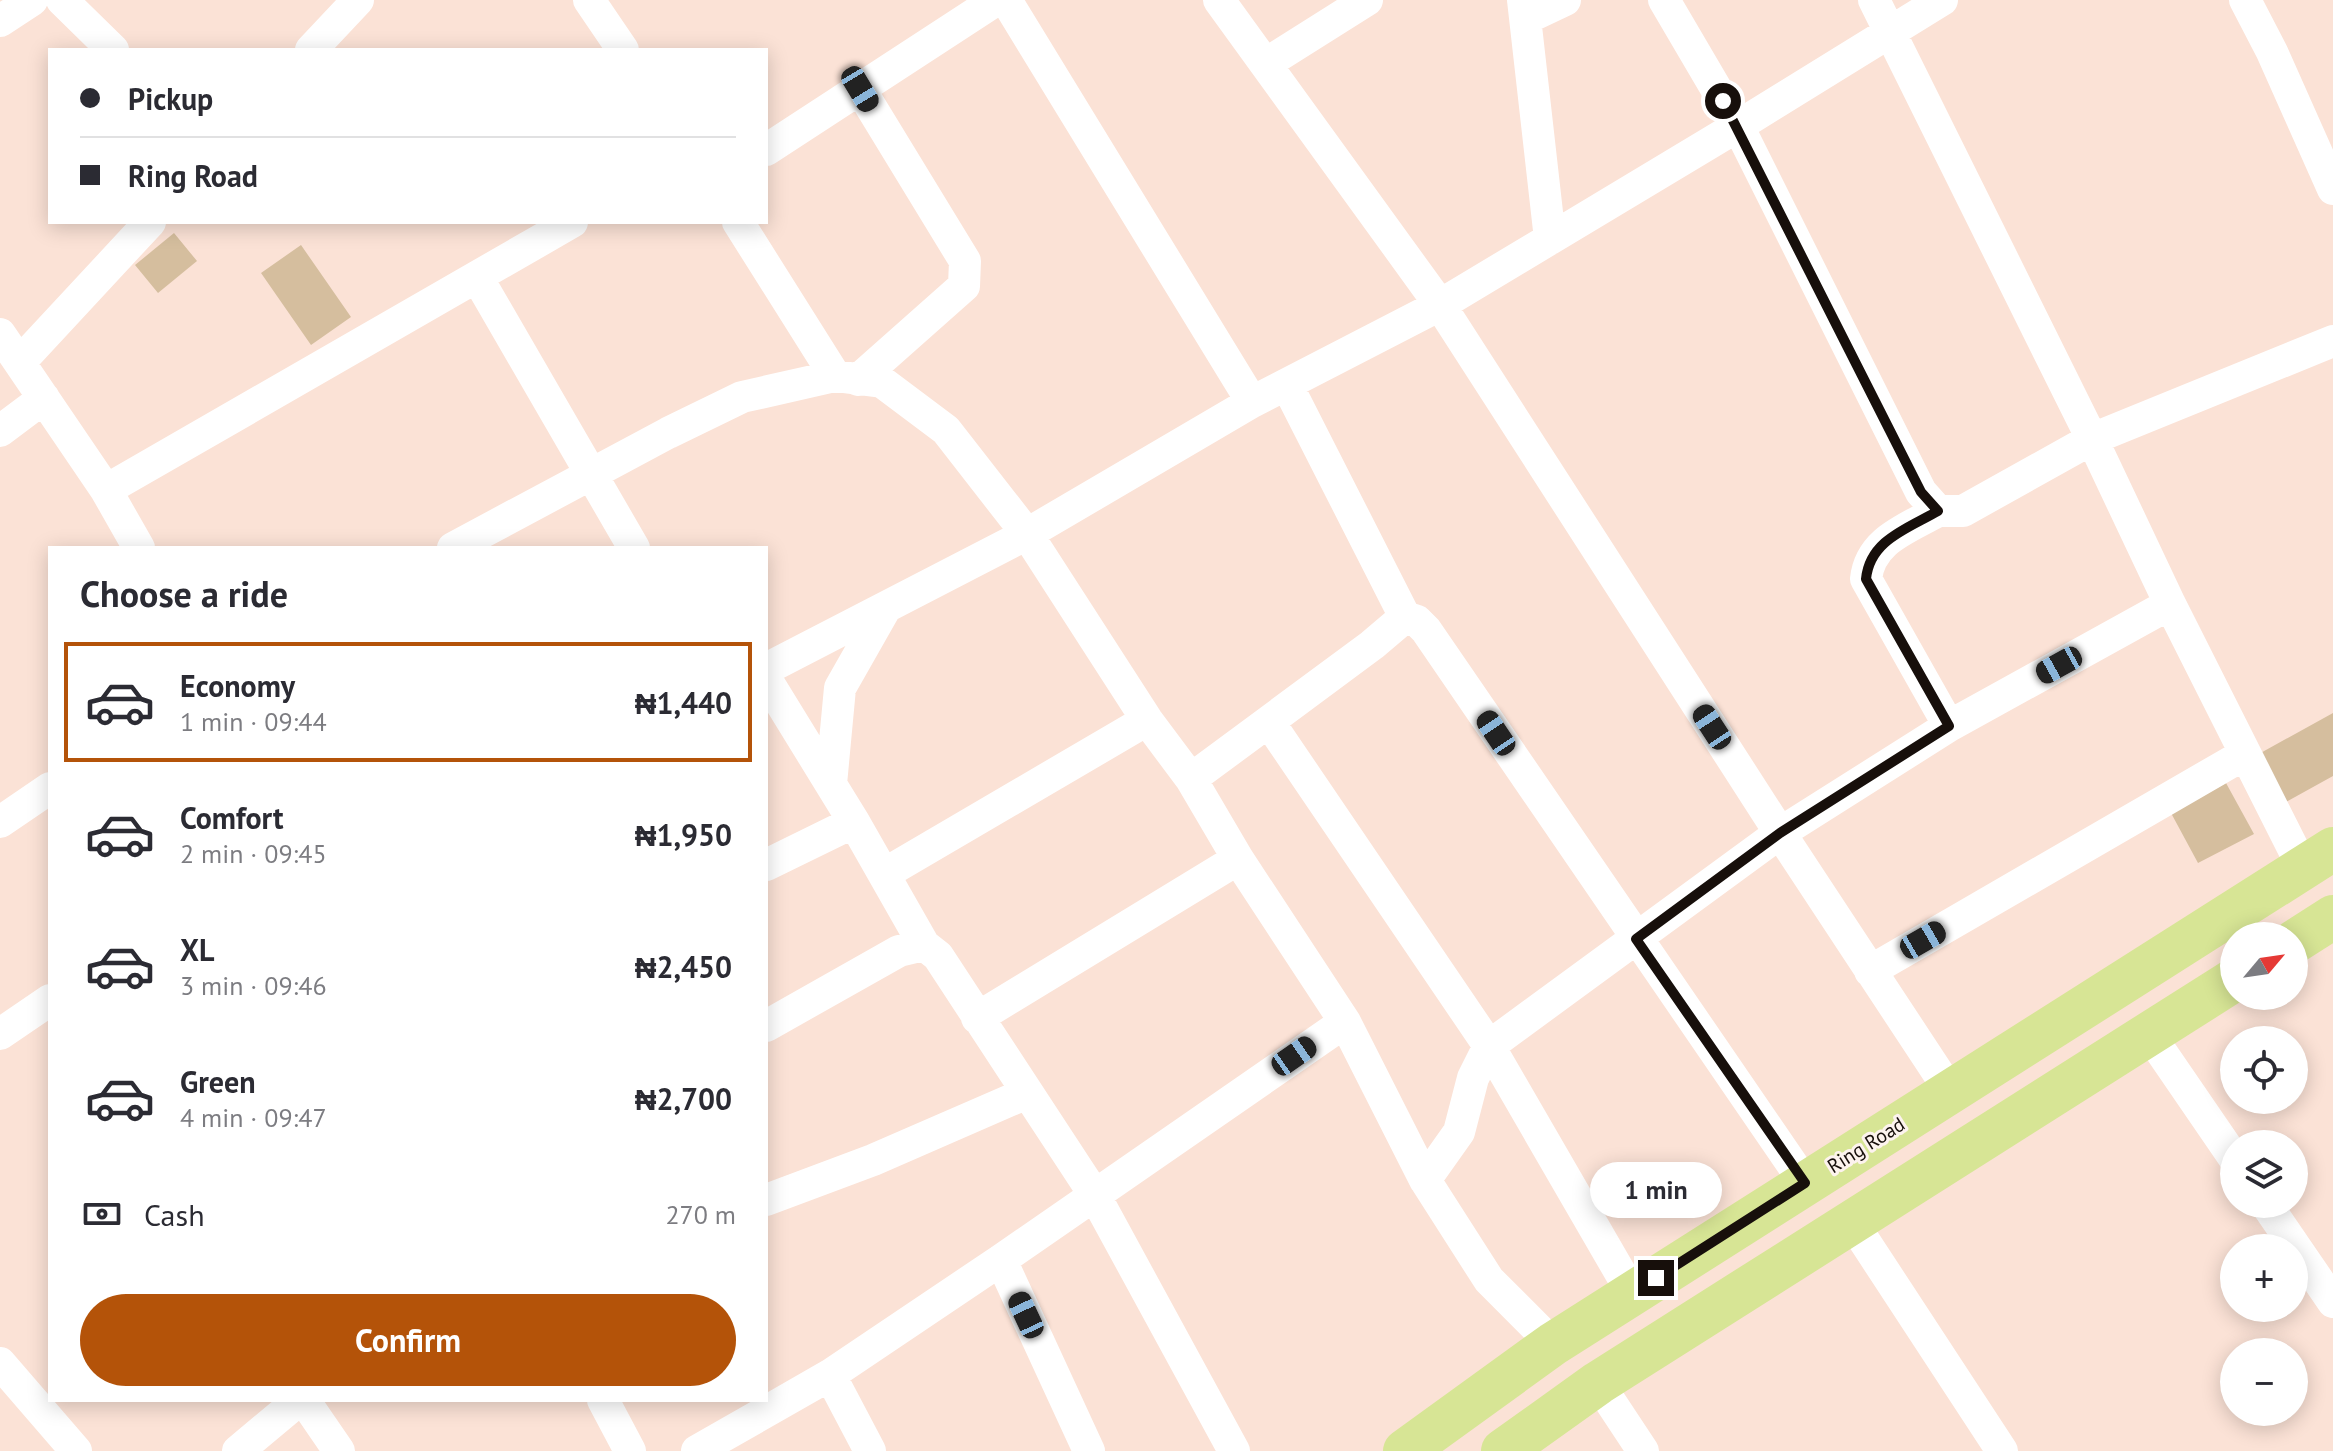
<!DOCTYPE html>
<meta charset="utf-8">
<style>
body{margin:0;font-family:"PT Sans",sans-serif;background:#f7f7f7;color:#2b2b33;height:100vh;display:flex;flex-direction:column;font-size:30px;white-space:nowrap}
*{box-sizing:border-box;margin:0}
p{font-size:26px;color:#7c7c81}
.icon{flex:none;width:44px;height:44px;fill:none;stroke:currentColor;stroke-width:2;stroke-linecap:round;stroke-linejoin:round}
.map{position:relative;flex:1;overflow:hidden}
.side{position:absolute;left:48px;top:546px;width:720px;height:856px;display:flex;flex-direction:column;background:#fff;border-radius:0px;box-shadow:0 4px 20px #0003}
.side>*{flex:none}
.guide{position:absolute;left:48px;top:48px;width:720px;height:176px;border-radius:0px;box-shadow:0 4px 20px #0003;display:grid;align-content:center;height:176px;padding:0 32px;background:#fff}
.needle{width:52px;rotate:61deg}
.tools{position:absolute;left:2220px;top:922px;display:grid;gap:16px}
.tools a{display:grid;place-items:center;width:88px;height:88px;border-radius:50%;background:#fff;box-shadow:0 4px 20px #0003;font-size:40px}
.end{position:absolute;width:36px;height:36px;margin:-18px;border:10px solid #170f0b;background:#fff;box-shadow:0 0 0 4px #fff}
.from{border-radius:50%}
.bubble{position:absolute;height:56px;border-radius:28px;background:#fff;box-shadow:0 4px 20px #0003;font-size:26px;font-weight:700;line-height:56px;text-align:center}
.car{position:absolute;width:24px;height:48px;margin:-24px -12px;border-radius:10px;box-shadow:0 0 6px 2px #0007;background:linear-gradient(#222 24%,#8ab4d8 0 40%,#222 0 76%,#8ab4d8 0 86%,#222 0)}
.guide b{display:flex;align-items:center;gap:28px;height:76px;font-size:30px}
.guide b+b{border-top:2px solid #e1e1e2}
.guide i{width:20px;height:20px;background:#2b2b33}
ul{padding:0;list-style:none}
li{display:flex;align-items:center;gap:24px;height:120px;margin:0 16px 12px;padding:0 16px;border:4px solid transparent;border-radius:0px}
li div{flex:1}
li b{display:block;font-size:30px}
li em{font-style:normal;font-weight:700}
li.current{border-color:#b45309}
li>.icon{width:72px;height:72px;stroke-width:1.5}
h2{padding:0 32px;font-size:36px;line-height:96px}
.pay{display:flex;align-items:center;gap:20px;height:88px;padding:0 32px;font-size:30px}
.pay p{margin-inline-start:auto}
.cta{display:flex;gap:16px;margin-top:auto;padding:16px 32px}
.cta a{flex:1;height:92px;border-radius:48px;background:#b45309;color:#fff;font-size:32px;font-weight:700;line-height:92px;text-align:center}
.map>svg:first-child{display:block}
</style>
<div class="map">
<svg width="2333" height="1451" viewBox="0 0 2333 1451">
<rect width="100%" height="100%" fill="#fbe2d6"/>
<path fill="#d5be9e" d="M 174,233 L 197,261 L 158,293 L 135,265 Z
M 301,245 L 351,317 L 311,345 L 261,273 Z
M 2333,713 L 2333,776 L 2284,803 L 2257,755 Z
M 2226,783 L 2254,834 L 2198,863 L 2171,813 Z"/>
<g fill="none" stroke-linecap="round" stroke-linejoin="round">
<path stroke="#fff" stroke-width="32" d="M 62,0 L 113,50
M 589,0 L 623,50
M 1006,0 L 1252,402
M 1219,0 L 1440,305 L 1780,833 L 1950,1091
M 1523,0 L 1550,239
M 1664,0 L 1738,126 L 1921,492 L 1938,511 L 1963,511 L 2092,439 L 2333,341
M 1874,0 L 2092,439 L 2170,604 L 2303,868
M 2245,0 L 2272,52 L 2333,189
M 1527,18 L 1565,0
M 0,21 L 32,0
M 311,50 L 358,0
M 1267,63 L 1367,0
M 766,150 L 996,0
M 738,222 L 835,376
M 477,277 L 634,548
M 0,334 L 106,490 L 139,548
M 20,362 L 150,222
M 858,380 L 964,286 L 965,261 L 860,89
M 1287,385 L 1405,617
M 0,431 L 44,398
M 106,490 L 572,222
M 1938,511 C 1907,529 1870,540 1866,579 L 1949,726
M 453,548 L 668,433 L 742,397 L 835,376 L 882,382 L 946,430 L 1027,534 L 1147,720 L 1191,779 L 1238,859 L 1345,1022 L 1425,1180 L 1489,1280 L 1553,1344
M 766,669 L 1027,534 L 1252,402 L 1440,305 L 1738,126 L 1942,0
M 766,679 L 854,822 L 924,945
M 1269,722 L 1489,1046 L 1632,1293
M 1191,779 L 1372,645 L 1405,617 L 1417,621 L 1426,630 L 1805,1183
M 831,784 L 840,688 L 886,607
M 0,822 L 50,788
M 766,865 L 854,822
M 884,874 L 1147,720
M 1870,971 L 2245,754
M 977,1018 L 1238,859
M 766,1026 L 899,951 L 924,945 L 938,956 L 1094,1194 L 1234,1451
M 0,1034 L 50,1000
M 2149,1034 L 2234,1158
M 1425,1180 L 1459,1132 L 1473,1078 L 1489,1046 L 1780,833 L 1949,726 L 2170,604
M 766,1200 L 873,1160 L 1027,1093
M 2266,1204 L 2333,1302
M 1852,1222 L 2002,1451
M 1001,1260 L 1089,1451
M 0,1363 L 76,1451
M 830,1375 L 870,1451
M 1598,1383 L 1643,1451
M 304,1400 L 339,1451
M 603,1400 L 630,1451
M 238,1451 L 299,1400
M 697,1451 L 830,1375 L 1001,1260 L 1345,1022"/>
<path stroke="#d7e595" stroke-width="44" d="M 2294,942 L 2333,917
M 1405,1451 L 1553,1344 L 2333,849
M 1503,1451 L 1598,1383 L 2234,980"/>
</g>
<g fill="none" stroke-linecap="round" stroke-linejoin="round">
<path stroke="#170f0b" stroke-width="10" d="M 1656,1278 L 1805,1183 L 1636,939 L 1780,833 L 1949,726 L 1866,579 C 1870,540 1907,529 1938,511 L 1921,492 L 1723,101"/>
</g>
<g text-anchor="middle" stroke-width="6" stroke-linejoin="round" paint-order="stroke">
<g font-size="20" fill="#170f0b" stroke="#fdf3ee">
<text transform="translate(1866 1145) rotate(-32)" y="7">Ring Road</text>
</g>
</g>
</svg>
<div class="tools">
<a><svg class="needle" viewBox="-14 -14 28 28"><path d="M0-13l5 13h-10z" fill="#e53935"/><path d="M0 13l5-13h-10z" fill="#7c7c81"/></svg></a>
<a><svg class="icon" aria-label="locate" viewBox="0 0 24 24"><circle cx="12" cy="12" r="6"/><path d="M12 2v4M12 18v4M2 12h4M18 12h4"/></svg></a>
<a><svg class="icon" aria-label="layers" viewBox="0 0 24 24"><path d="M12 4l9 5-9 5-9-5zM3 14l9 5 9-5"/></svg></a>
<a>+</a>
<a>−</a>
</div>
<i class="end from" style="left:1723px;top:101px"></i>
<i class="end" style="left:1656px;top:1278px"></i>
<div class="bubble" style="left:1590px;top:1162px;width:132px">1 min</div>
<i class="car" style="left:860px;top:89px;rotate:149deg"></i>
<i class="car" style="left:2059px;top:665px;rotate:241deg"></i>
<i class="car" style="left:1712px;top:727px;rotate:327deg"></i>
<i class="car" style="left:1496px;top:733px;rotate:326deg"></i>
<i class="car" style="left:1923px;top:940px;rotate:60deg"></i>
<i class="car" style="left:1294px;top:1056px;rotate:55deg"></i>
<i class="car" style="left:1026px;top:1315px;rotate:335deg"></i>
<div class="guide">
<b><i class="from"></i>Pickup</b>
<b><i></i>Ring Road</b>
</div>
<section class="side">
<h2>Choose a ride</h2>
<ul>
<li class="current"><svg class="icon" aria-label="car" viewBox="0 0 24 24"><path d="M5 17H2v-5l4-1 3-4h7l3 4 3 1v5h-3M9 17h6M6 11h13"/><circle cx="7" cy="17" r="2"/><circle cx="17" cy="17" r="2"/></svg><div><b>Economy</b><p>1 min · 09:44</p></div><em>₦1,440</em></li>
<li><svg class="icon" aria-label="car" viewBox="0 0 24 24"><path d="M5 17H2v-5l4-1 3-4h7l3 4 3 1v5h-3M9 17h6M6 11h13"/><circle cx="7" cy="17" r="2"/><circle cx="17" cy="17" r="2"/></svg><div><b>Comfort</b><p>2 min · 09:45</p></div><em>₦1,950</em></li>
<li><svg class="icon" aria-label="car" viewBox="0 0 24 24"><path d="M5 17H2v-5l4-1 3-4h7l3 4 3 1v5h-3M9 17h6M6 11h13"/><circle cx="7" cy="17" r="2"/><circle cx="17" cy="17" r="2"/></svg><div><b>XL</b><p>3 min · 09:46</p></div><em>₦2,450</em></li>
<li><svg class="icon" aria-label="car" viewBox="0 0 24 24"><path d="M5 17H2v-5l4-1 3-4h7l3 4 3 1v5h-3M9 17h6M6 11h13"/><circle cx="7" cy="17" r="2"/><circle cx="17" cy="17" r="2"/></svg><div><b>Green</b><p>4 min · 09:47</p></div><em>₦2,700</em></li>
</ul>
<div class="pay"><svg class="icon" aria-label="cash" viewBox="0 0 24 24"><path d="M3 7h18v10H3z"/><circle cx="12" cy="12" r="2"/></svg>Cash<p>270 m</p></div>
<div class="cta"><a>Confirm</a></div>
</section>
</div>
